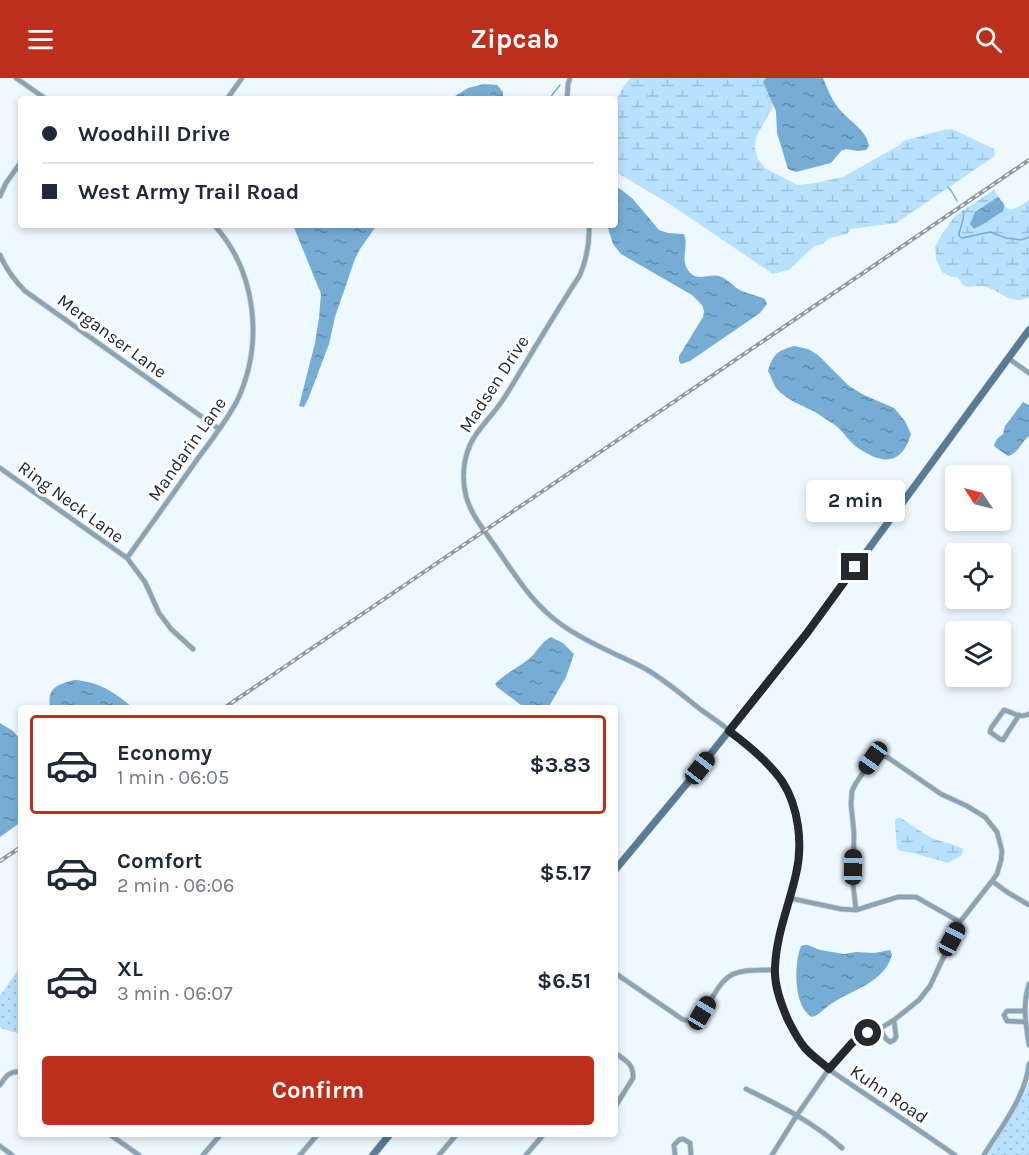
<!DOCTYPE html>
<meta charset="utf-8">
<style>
body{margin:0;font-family:Karla,sans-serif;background:#f6f6f7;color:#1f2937;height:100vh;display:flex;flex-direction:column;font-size:22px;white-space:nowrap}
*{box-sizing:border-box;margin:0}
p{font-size:20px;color:#747a83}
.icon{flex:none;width:33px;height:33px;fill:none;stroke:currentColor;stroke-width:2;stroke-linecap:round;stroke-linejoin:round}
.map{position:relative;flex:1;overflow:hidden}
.panel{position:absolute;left:18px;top:627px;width:600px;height:432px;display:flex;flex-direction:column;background:#fff;border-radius:6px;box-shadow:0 3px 9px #0003}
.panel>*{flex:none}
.banner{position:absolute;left:18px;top:18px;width:600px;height:132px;border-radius:6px;box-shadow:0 3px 9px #0003;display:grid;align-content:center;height:132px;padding:0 24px;background:#fff}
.needle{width:39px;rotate:305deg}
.buttons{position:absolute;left:945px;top:387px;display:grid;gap:12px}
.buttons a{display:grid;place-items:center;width:66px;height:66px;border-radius:6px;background:#fff;box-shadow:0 3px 9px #0003;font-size:30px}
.end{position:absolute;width:27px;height:27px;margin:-14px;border:8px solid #24292e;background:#fff;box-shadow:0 0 0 3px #fff}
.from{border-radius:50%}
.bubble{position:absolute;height:42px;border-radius:6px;background:#fff;box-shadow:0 3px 9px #0003;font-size:20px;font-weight:700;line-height:42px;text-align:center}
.car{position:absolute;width:18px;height:36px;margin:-18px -9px;border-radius:8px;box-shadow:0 0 4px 2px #0007;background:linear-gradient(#222 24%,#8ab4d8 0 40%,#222 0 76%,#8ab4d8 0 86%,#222 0)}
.banner b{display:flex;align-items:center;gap:21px;height:57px;font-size:22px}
.banner b+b{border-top:2px solid #e0e1e3}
.banner i{width:15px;height:15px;background:#1f2937}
ul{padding:10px 0 0;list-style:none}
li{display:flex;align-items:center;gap:18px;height:99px;margin:0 12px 9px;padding:0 12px;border:3px solid transparent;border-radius:6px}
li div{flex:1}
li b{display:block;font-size:22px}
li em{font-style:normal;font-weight:700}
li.current{border-color:#bb2f1c}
li>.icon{width:54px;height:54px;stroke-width:1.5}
.cta{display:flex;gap:12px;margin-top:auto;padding:12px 24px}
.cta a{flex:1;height:69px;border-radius:6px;background:#bb2f1c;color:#fff;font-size:24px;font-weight:700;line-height:69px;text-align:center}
header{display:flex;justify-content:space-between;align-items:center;height:78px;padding:0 24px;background:#bb2f1c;color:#fff;font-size:27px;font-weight:700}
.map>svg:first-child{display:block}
</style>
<header><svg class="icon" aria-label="menu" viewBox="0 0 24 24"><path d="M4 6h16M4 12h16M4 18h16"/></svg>Zipcab<svg class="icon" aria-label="search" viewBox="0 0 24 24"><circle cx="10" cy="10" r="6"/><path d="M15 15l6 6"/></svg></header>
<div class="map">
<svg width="1029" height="1077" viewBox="0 0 1029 1077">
<defs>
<pattern id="green-dots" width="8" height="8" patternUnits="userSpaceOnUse" patternTransform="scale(1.5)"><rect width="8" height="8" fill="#b8e1ff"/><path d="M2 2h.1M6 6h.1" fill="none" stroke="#9ec1db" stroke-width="1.8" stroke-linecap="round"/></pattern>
<pattern id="wetland-marsh" width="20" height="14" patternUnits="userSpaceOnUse" patternTransform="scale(1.5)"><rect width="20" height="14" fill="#b8e1ff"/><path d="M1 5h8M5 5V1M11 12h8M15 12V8" fill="none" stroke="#9ec1db"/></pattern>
<pattern id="water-ripples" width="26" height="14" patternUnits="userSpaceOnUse" patternTransform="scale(1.5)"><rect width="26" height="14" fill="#77add5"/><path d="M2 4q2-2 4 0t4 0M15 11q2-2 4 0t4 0" fill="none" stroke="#618dad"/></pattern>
</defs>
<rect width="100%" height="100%" fill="#eef8ff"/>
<path fill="url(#green-dots)" d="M 21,888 L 21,956 L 0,950 L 0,918 Z
M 1029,1004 L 1029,1077 L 988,1077 L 1024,1016 Z"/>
<path fill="url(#wetland-marsh)" d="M 630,0 L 785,0 L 780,16 L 756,59 L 755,71 L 758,81 L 765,90 L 797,107 L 815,105 L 843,99 L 900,67 L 903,63 L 943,52 L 952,51 L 994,71 L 995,78 L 896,145 L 851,151 L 847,156 L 829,160 L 823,166 L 814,168 L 790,191 L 773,196 L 668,125 L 619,96 L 615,91 L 615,24 L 622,11 Z
M 994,112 C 1009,133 1006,138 1029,122 L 1029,219 C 1011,229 997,210 983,208 C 977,207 969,211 963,207 C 961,204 960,201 957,199 L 951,199 L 942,194 L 936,181 L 935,169 L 942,156 L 955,138 Z
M 899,739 C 910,745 920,754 932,760 C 942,764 955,766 963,771 L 962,777 L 948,785 L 913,775 L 900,773 L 897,770 L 895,746 L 895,742 Z"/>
<path fill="url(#water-ripples)" d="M 766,0 L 823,0 C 828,12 833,25 842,34 C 852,45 866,52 869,68 L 866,72 L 858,73 L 846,71 L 841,73 L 831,85 L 796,94 L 788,91 L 777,55 L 776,33 L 763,4 Z
M 484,6 L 497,7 L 503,14 L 503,21 L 450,21 L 468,10 Z
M 615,107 L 633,121 L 659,152 L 668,155 L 684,156 C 689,168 680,181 688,192 C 696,205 708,195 719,198 C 726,200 732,207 738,211 C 747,216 756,217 765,221 L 767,226 L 760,235 L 690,283 L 681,286 L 679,283 L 679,278 L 703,239 L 704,233 L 702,227 L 692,217 L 621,176 L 613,166 L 607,147 L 615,147 Z
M 998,119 L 1004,126 L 1004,130 L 1003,133 L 985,145 L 974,151 L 970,146 L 975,134 Z
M 293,147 L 377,147 L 360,171 L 355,181 L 335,239 L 329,266 L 309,319 L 304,329 L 299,328 L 315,265 L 319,240 L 321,216 Z
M 794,268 L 808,271 L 818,277 L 849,308 L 864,317 L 894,330 L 905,343 L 911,356 C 902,387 883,387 858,370 C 849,364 844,354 835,347 C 828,343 822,338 815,334 C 802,327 786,322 776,310 C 773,305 771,298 768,293 C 773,276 777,273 794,268 Z
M 1023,324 L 1029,327 L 1029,358 C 1021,364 1019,375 1008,378 L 995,369 L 994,367 L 997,361 L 1003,356 L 1005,348 Z
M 551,559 L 563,565 L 574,576 L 566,599 L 548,630 L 525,630 L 497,609 L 495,606 C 506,594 523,588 534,576 C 539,570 543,563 551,559 Z
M 74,602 C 98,603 116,615 133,630 L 50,630 C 47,609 57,607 74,602 Z
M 0,645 L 13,653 L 21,662 L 21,744 L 0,759 Z
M 804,867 L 808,867 L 820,872 L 844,876 L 856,874 L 874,875 L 890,872 L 892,877 C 884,905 853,911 831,926 C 824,930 820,937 812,939 C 793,929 794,885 801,868 Z"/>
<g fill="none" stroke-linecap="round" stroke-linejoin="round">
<path stroke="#77add5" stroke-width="1.5" d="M 549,21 L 560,7
M 948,109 L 952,114 L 957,123
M 963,133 C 966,141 959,149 959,158 L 962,160 L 990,154 L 1006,160 L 1021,162 L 1029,159"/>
<g stroke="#cad3d9" stroke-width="6">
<path id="minor" d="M 16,0 L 46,21
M 227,21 L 242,0
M 567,21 L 568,6 L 570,0
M 0,118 L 6,105 L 21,84
M 589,147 C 590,165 587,180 580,197 C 561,226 543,256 525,286 C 516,300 508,316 497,330 C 488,342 476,353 470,367 C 463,383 462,402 466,418 C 471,437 484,452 495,468 C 515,497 533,527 562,547 C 587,565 617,576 644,590 C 664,601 682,617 700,631 C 729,652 762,673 782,704 C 799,730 802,763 797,793 C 795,803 791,812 789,821 C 782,843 776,866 775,889 C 774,916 787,948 804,969 C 819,987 841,999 859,1012 C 891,1033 923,1055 955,1077
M 0,177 C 6,191 14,202 25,213 L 219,351
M 1008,280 L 1029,295
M 0,390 L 127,480 L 145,504 L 159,535 L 171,551 L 193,571
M 127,480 C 150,448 173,416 196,383 C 210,364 226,344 237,323 C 264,266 257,194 214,147
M 1019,637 L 1003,662 L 1000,661 L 990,654 L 991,650 L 1004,632 C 1013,634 1019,641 1029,636
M 992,803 L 1007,814 L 1029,827
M 789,820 L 841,831 L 856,832 L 898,819 L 916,819 L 960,844
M 615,895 L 682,941 C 687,943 691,944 696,941 C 710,933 715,902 736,895 C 747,891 763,892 774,892
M 1029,906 C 1022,927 1026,946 1029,967
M 1025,933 L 1007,933 L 1004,937 L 1007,943 L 1025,944
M 881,950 C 883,957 884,960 890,964 L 894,962 L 896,959 L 894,942
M 615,975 C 625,982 634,986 633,1000 L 615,1029
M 0,1007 C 5,999 10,992 21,994
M 746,1011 C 781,1028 813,1044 842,1070
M 109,1056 L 139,1077
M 0,1068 L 12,1077
M 203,1077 L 221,1056
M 300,1077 L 318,1056
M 439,1077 L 457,1056
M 526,1077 L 544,1056
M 675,1077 L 674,1067 L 679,1062 L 683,1061 L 690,1065 L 691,1077
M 772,1077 L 797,1037 L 829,991 L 841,976 L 852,965 L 869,955 L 881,950 L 894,942 L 919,922 L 930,908 L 960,844 L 992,803 L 997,796 L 1001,782 L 1002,773 L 997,754 L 985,739 L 967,728 L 941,716 L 887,679 L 880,677 L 873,680 L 856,705 L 852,713 L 851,726 L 854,755 L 853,806 L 856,832
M 984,1077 C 1001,1049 1025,1020 1029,986"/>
</g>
<g stroke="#cad3d9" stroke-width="8">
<path id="secondary" d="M 615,792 L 689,703 L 807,555 L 1029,252
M 373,1077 L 390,1056"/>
</g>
<use href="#minor" stroke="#8ca3b4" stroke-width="4.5"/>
<use href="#secondary" stroke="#597b94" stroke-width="7"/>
<g stroke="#91989f" stroke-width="4">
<path id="rail" d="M 224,630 L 1029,82
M 0,783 L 21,769"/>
</g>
<use href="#rail" stroke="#fff" stroke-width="1.5" stroke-dasharray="4.5" stroke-linecap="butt"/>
</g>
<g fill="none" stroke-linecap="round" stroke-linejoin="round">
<path stroke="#24292e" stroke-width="8" d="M 855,489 L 807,555 L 729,653 C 748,667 768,683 782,703 C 799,729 803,767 796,796 C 789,828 776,857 775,890 C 774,908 781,926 788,942 C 793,952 798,962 805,970 C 812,978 821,984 829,991 L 852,965 L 868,955"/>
</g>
<g text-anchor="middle" stroke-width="6" stroke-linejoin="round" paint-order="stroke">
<g font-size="18" fill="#24292e" stroke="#fff">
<text transform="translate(112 258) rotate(36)" y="6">Merganser Lane</text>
<text transform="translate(494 306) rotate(-57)" y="6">Madsen Drive</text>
<text transform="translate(187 371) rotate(-55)" y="6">Mandarin Lane</text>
<text transform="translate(71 424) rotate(36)" y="6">Ring Neck Lane</text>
<text transform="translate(889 1016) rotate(34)" y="6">Kuhn Road</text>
</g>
</g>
</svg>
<div class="buttons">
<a><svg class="needle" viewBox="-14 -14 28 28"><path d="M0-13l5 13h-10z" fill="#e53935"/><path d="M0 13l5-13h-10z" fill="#747a83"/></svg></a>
<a><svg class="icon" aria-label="locate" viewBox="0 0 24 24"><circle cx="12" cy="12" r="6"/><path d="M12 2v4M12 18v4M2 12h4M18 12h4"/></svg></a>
<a><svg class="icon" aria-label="layers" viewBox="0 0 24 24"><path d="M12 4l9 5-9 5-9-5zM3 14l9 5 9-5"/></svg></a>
</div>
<i class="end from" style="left:868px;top:955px"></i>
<i class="end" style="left:855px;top:489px"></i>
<div class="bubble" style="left:806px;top:402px;width:99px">2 min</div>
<i class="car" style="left:873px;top:680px;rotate:215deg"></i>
<i class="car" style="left:700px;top:690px;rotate:38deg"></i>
<i class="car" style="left:853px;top:789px;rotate:1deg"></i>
<i class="car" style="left:952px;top:861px;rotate:28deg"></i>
<i class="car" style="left:702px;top:935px;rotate:31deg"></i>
<div class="banner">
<b><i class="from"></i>Woodhill Drive</b>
<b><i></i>West Army Trail Road</b>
</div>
<section class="panel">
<ul>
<li class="current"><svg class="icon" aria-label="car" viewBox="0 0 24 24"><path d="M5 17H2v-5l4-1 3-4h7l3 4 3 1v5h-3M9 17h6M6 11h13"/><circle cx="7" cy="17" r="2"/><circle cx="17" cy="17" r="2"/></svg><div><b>Economy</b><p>1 min · 06:05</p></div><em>$3.83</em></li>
<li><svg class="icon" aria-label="car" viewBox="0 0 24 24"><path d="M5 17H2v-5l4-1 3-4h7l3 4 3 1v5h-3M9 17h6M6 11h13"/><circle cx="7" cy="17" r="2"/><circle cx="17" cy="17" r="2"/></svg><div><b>Comfort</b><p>2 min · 06:06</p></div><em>$5.17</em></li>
<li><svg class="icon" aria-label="car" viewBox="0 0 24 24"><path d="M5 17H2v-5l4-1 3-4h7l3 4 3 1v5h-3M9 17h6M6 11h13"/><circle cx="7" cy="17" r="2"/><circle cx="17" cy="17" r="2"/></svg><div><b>XL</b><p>3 min · 06:07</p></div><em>$6.51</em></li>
</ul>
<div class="cta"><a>Confirm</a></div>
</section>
</div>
